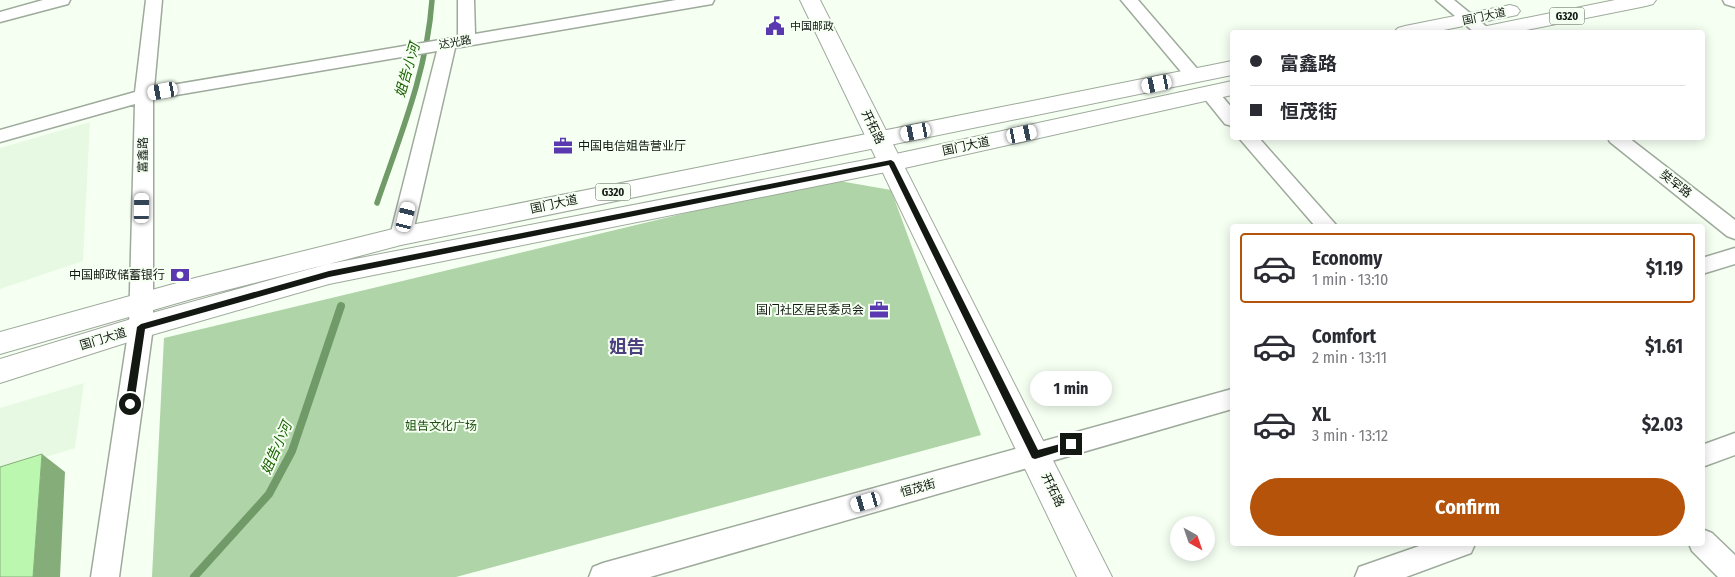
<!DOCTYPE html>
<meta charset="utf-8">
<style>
body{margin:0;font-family:"Fira Sans Condensed","Noto Sans SC",sans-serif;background:#f7f7f7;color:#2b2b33;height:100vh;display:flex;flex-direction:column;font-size:19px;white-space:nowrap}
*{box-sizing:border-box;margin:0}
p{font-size:16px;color:#7c7c81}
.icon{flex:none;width:28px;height:28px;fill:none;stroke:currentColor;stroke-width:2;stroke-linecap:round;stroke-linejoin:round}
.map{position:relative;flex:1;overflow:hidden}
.side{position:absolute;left:1230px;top:224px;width:475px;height:322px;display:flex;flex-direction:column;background:#fff;border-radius:5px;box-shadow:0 2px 12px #0003}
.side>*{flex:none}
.banner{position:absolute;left:1230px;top:30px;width:475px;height:110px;border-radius:5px;box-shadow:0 2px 12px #0003;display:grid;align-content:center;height:110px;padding:0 20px;background:#fff}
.needle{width:32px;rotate:140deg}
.buttons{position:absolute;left:1170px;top:516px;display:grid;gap:10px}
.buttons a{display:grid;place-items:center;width:45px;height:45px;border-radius:50%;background:#fff;box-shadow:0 2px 12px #0003;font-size:25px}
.end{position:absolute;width:22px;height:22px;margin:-11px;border:6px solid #131812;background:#fff;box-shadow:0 0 0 2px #fff}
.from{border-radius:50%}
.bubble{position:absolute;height:35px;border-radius:18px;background:#fff;box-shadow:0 2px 12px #0003;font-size:16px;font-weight:700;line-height:35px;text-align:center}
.car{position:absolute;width:15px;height:30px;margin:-15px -8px;border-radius:6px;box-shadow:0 0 4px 1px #0007;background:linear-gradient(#fff 24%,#345 0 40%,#fff 0 76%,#345 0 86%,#fff 0)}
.banner b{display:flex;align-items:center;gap:18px;height:48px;font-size:19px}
.banner b+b{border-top:1px solid #e1e1e2}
.banner i{width:12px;height:12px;background:#2b2b33}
ul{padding:9px 0 0;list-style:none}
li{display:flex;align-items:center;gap:15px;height:70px;margin:0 10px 8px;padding:0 10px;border:2px solid transparent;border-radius:5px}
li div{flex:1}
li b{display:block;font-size:19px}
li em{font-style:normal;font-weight:700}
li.selected{border-color:#b45309}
li>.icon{width:45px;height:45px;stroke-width:1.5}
.primary-button{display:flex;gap:10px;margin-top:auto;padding:10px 20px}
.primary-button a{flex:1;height:58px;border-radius:30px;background:#b45309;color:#fff;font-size:20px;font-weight:700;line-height:58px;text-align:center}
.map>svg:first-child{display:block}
</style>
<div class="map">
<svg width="1735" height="577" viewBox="0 0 1735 577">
<rect width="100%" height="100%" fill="#f5fff2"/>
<path fill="#e7f9e3" d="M 90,122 L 83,261 L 0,289 L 0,148 Z
M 84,383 L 75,448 L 0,471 L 0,408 Z"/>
<path fill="#afd4a7" d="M 828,179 L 891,190 L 981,435 L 456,577 L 152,577 L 164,338 Z"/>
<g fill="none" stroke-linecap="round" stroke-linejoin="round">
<path stroke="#709a67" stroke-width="5.5" d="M 377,203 C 400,136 427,72 432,0"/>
<path stroke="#709a67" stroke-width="8" d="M 194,577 L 269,494 L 292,451 L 341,306"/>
<g stroke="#9eaa9c" stroke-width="3">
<path id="minor" d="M 43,0 L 70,0 L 68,4 L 0,22 L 0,12 Z
M 146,0 L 162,0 L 154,88 L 458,37 L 458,0 L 474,0 L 475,34 L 676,0 L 714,0 L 712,4 L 706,5 L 455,48 L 412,236 L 409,241 L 401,244 L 393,241 L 390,236 L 437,51 L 153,99 L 153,327 L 119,577 L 91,577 L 129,327 L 135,104 L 0,142 L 0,130 L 135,92 Z
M 1121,0 L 1138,0 L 1200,72 L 1203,76 L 1200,80 L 1188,80 Z
M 1436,0 L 1454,0 L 1493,32 L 1474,32 Z
M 1723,0 L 1735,0 L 1735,7 L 1725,4 Z
M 1209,87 L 1216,89 L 1232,108 L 1232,126 L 1225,124 L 1200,93 L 1202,89 Z
M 1239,138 L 1259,138 L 1337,226 L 1315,226 Z
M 1608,138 L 1629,138 L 1735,220 L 1735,239 L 1727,236 L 1610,142 Z
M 1735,248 L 1735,264 L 1702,274 L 1702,258 Z
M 1232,389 L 1232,409 L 650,577 L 589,577 L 593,567 L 603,563 Z
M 1735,433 L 1735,455 L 1702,467 L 1702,445 Z
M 1702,529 L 1712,533 L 1735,555 L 1735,577 L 1718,577 L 1692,551 L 1689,544 L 1702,544 Z
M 1425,544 L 1475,544 L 1471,553 L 1406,577 L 1355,577 L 1359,567 Z"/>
</g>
<g stroke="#9eaa9c" stroke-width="2">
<path id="tertiary" d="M 800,0 L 820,0 L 1112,577 L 1077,577 Z"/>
</g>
<g stroke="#9eaa9c" stroke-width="2">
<path id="trunk" d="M 1615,0 L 1656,0 L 1653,4 L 1646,6 L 1516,32 L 1476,32 L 1480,28 L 1487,26 Z
M 1510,5 L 1517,7 L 1520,11 L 1517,15 L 1434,32 L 1394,32 L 1398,28 L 1405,26 Z
M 1232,61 L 1232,75 L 401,245 L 329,264 L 891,155 L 1232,81 L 1232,95 L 891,171 L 329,284 L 141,338 L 0,383 L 0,359 L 141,316 L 328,264 L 195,298 L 0,354 L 0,332 L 195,278 L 401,227 Z"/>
</g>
<use href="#minor" fill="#fff" fill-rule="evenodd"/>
<use href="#tertiary" fill="#fff" fill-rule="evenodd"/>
<use href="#trunk" fill="#fff" fill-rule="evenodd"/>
</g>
<path fill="#84ad7a" d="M 42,454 L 65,472 L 60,577 L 33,577 Z"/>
<path fill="#bcf7af" stroke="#84ad7a" d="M 42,454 L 33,577 L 0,577 L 0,467 Z"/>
<path fill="#131812" d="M 891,160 L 894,162 L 1038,450 L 1071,441 L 1076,444 L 1074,447 L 1035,459 L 1032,458 L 889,165 L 329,277 L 145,329 L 134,404 L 130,407 L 125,404 L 137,327 L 141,324 L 329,271 Z"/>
<defs>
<g id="civic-bare" transform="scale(1.5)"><path d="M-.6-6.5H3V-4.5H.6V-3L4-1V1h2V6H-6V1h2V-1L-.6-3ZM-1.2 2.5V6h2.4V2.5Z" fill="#5938b0" stroke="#f5fff2" stroke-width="2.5" paint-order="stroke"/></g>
<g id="office-bare" transform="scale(1.5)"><path d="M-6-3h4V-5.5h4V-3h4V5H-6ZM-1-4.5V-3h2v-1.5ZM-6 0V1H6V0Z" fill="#5938b0" stroke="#f5fff2" stroke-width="2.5" paint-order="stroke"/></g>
<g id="bank-bare" transform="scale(1.5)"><path d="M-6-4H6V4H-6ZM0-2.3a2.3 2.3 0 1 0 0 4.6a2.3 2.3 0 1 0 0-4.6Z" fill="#5938b0" stroke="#f5fff2" stroke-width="2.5" paint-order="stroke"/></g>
</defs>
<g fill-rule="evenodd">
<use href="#civic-bare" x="775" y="26"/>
<use href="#office-bare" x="563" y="146"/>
<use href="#bank-bare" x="180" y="275"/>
<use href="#office-bare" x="879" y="310"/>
</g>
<g text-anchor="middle" stroke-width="4" stroke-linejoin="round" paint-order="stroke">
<g font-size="11" fill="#131812" stroke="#f5fff2">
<text transform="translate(1484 16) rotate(-12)" y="4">国门大道</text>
<text transform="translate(455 42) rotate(-10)" y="4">达光路</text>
</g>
<g fill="#f5fff2" stroke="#575d55" stroke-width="1">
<rect x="1549.5" y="7.5" width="35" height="17" rx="4"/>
<rect x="595.5" y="183.5" width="35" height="17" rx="4"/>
</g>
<g font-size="11" font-weight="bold" fill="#131812">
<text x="1567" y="20">G320</text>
<text x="613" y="196">G320</text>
</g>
<g font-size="11" fill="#131812" stroke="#f5fff2" text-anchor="start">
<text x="790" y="30">中国邮政</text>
</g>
<g font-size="12" fill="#131812" stroke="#f5fff2">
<text transform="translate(873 127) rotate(64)" y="4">开拓路</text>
<text transform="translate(966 146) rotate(-12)" y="4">国门大道</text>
<text transform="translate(143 155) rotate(-89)" y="4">富鑫路</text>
<text transform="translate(1676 184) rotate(38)" y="4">奘罕路</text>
<text transform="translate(554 204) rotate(-12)" y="4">国门大道</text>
<text transform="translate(103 339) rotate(-17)" y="4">国门大道</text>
<text transform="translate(918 488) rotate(-16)" y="4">恒茂街</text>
<text transform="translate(1053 490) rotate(64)" y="4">开拓路</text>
</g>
<g font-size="12" fill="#131812" stroke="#f5fff2" text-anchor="end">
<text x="578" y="150" text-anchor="start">中国电信姐告营业厅</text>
<text x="165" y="279">中国邮政储蓄银行</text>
<text x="864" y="314">国门社区居民委员会</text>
</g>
<g font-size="12" fill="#1a510a" stroke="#f5fff2">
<text x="441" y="430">姐告文化广场</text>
</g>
<g font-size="14" font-style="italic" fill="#196300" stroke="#f5fff2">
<text transform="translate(407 70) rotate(-74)" y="5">姐告小河</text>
<text transform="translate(276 448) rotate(-66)" y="5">姐告小河</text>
</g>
<g font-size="18" font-weight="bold" fill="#4c407e" stroke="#f5fff2">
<text x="627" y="353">姐告</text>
</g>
</g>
</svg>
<div class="buttons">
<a><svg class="needle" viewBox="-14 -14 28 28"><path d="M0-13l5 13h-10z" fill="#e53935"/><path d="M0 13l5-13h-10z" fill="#7c7c81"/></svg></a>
</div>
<i class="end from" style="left:130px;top:404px"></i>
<i class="end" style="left:1071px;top:444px"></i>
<div class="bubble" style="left:1030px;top:371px;width:82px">1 min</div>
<i class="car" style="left:1157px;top:84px;rotate:258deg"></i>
<i class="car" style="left:163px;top:91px;rotate:260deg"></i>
<i class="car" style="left:916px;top:132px;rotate:259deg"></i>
<i class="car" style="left:1022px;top:134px;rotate:78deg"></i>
<i class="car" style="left:142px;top:208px;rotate:1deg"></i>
<i class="car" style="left:406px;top:217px;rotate:14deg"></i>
<i class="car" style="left:866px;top:502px;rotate:254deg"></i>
<div class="banner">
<b><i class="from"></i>富鑫路</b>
<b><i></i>恒茂街</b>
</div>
<section class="side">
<ul>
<li class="selected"><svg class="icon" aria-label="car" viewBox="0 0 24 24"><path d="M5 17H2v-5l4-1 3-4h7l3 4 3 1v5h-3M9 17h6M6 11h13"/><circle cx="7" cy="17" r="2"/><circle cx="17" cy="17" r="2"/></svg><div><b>Economy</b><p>1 min · 13:10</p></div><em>$1.19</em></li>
<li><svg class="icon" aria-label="car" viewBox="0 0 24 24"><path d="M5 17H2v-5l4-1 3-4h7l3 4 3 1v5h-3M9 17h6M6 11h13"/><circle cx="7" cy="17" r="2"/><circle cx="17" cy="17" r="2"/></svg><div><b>Comfort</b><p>2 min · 13:11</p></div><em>$1.61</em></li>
<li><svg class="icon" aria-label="car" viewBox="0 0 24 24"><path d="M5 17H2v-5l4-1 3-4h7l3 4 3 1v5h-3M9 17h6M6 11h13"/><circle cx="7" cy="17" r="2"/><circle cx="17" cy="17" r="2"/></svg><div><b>XL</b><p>3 min · 13:12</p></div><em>$2.03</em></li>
</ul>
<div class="primary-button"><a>Confirm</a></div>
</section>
</div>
